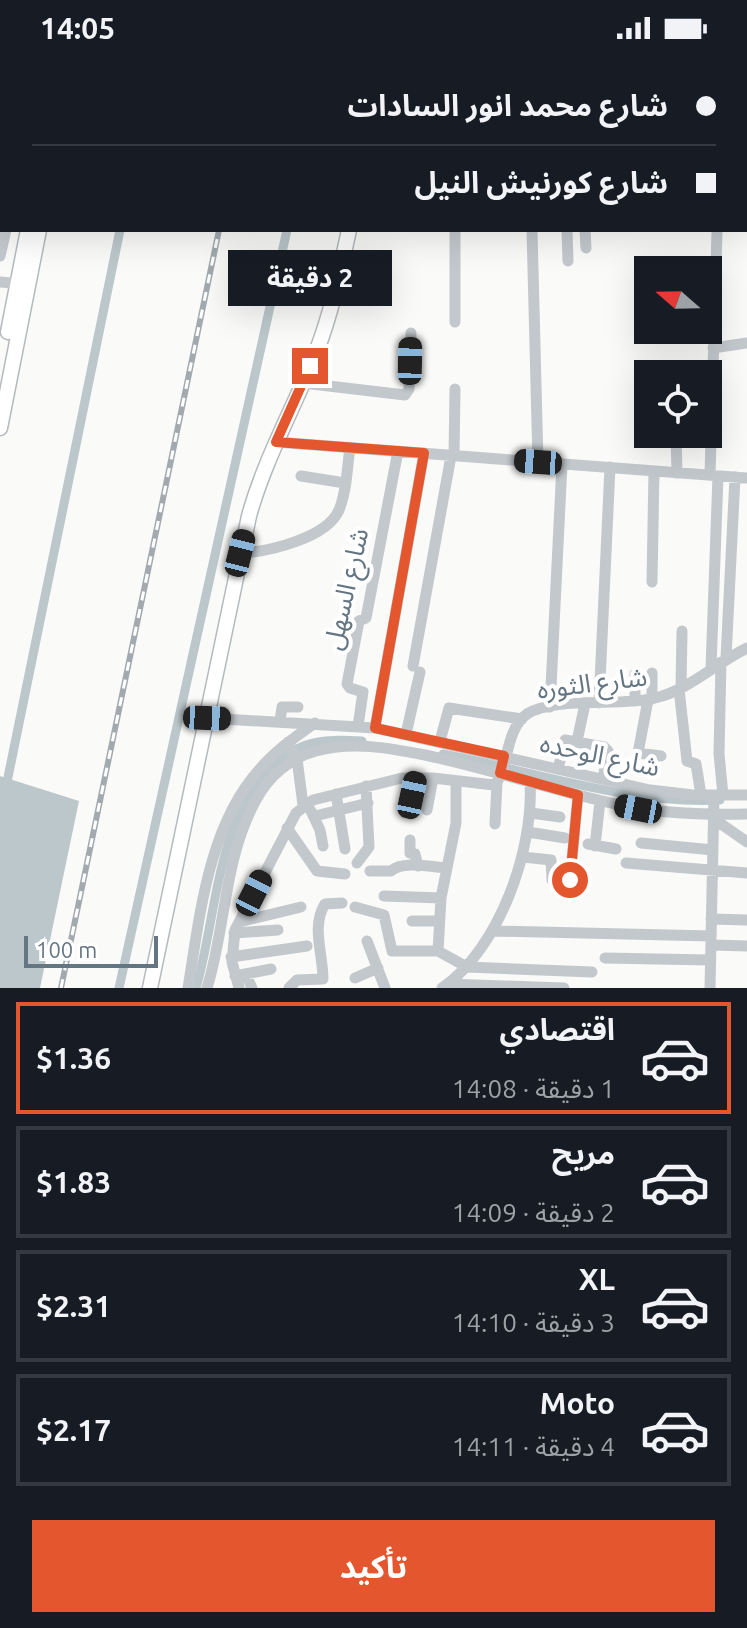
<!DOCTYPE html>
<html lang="ar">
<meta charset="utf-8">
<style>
body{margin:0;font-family:Ubuntu,"Noto Sans Arabic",sans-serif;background:#242831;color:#f1f3f6;direction:rtl;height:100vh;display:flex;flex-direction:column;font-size:30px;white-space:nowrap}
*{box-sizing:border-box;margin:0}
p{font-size:26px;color:#9ea1a6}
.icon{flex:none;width:44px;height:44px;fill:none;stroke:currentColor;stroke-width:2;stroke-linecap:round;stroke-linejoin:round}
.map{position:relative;height:932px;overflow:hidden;direction:ltr}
.side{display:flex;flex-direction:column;background:#171b24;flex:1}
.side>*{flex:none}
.top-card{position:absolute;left:0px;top:0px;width:748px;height:176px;box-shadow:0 8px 32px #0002;direction:rtl;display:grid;align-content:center;height:176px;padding:0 32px;background:#171b24}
.needle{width:52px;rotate:290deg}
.tools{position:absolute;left:634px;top:200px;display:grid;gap:16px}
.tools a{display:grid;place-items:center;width:88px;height:88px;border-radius:0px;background:#171b24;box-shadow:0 8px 32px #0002;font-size:40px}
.scale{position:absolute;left:24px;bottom:20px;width:134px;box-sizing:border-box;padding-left:8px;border:4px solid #657683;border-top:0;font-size:22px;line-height:28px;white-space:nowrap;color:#657683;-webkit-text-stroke:6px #fff;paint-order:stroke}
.end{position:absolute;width:36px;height:36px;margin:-18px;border:10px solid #e4572e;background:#fff;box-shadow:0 0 0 4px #fff}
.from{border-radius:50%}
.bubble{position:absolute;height:56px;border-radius:0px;background:#171b24;box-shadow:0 8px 32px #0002;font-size:26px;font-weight:700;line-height:56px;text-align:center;direction:rtl}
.car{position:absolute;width:24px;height:48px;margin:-24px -12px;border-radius:10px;box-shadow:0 0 6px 2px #0007;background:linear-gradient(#222 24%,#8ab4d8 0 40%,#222 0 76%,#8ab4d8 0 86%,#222 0)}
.top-card b{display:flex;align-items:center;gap:28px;height:76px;font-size:30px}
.top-card b+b{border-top:2px solid #363941}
.top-card i{width:20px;height:20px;background:#f1f3f6}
ul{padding:14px 0 0;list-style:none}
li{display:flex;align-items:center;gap:24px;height:112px;margin:0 16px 12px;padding:0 16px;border:4px solid #363941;border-radius:0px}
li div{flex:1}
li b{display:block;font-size:30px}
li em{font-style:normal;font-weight:700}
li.active{border-color:#e4572e}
li>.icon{width:72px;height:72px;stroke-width:1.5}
.cta{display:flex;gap:16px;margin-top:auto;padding:16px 32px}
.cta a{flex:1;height:92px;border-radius:0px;background:#e4572e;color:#fff;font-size:32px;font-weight:700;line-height:92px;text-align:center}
.status{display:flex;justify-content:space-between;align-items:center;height:56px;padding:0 40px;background:#171b24;direction:ltr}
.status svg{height:22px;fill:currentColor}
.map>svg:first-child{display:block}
</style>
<div class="status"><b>14:05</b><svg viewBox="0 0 49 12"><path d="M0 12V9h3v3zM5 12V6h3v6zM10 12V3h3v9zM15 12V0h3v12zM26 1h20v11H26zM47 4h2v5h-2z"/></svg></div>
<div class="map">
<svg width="747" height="932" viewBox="0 0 747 932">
<rect width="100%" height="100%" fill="#fafaf8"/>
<path fill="#bbc7cb" d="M 0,720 L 79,745 L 40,932 L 0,932 Z"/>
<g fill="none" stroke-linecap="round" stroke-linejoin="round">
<path stroke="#bbc7cb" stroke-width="9" d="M 155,2 L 156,0
M 325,2 L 326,0
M 443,698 C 530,715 632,749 720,744
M 6,731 L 120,174
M 119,932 L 287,174
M 196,932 C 219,855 217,722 306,689 C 323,683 344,684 362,685"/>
<g stroke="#b5babe" stroke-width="17">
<path id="major" d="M 64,2 L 65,0
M 76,2 L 77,0
M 383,2 L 384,0
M 8,276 L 28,174
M 0,372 L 39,174
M 150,932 L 249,460 C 265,402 295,350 317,294 C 332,255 340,215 349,174"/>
</g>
<path stroke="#c3c8cc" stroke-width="11" d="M 14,0 L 14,2
M 454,0 L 454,2
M 539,0 L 553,2
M 565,0 L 565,2
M 625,0 L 625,2
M 43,2 L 44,0
M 530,2 L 530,0
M 0,28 L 2,28
M 746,34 L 747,34
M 0,57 L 2,57
M 0,94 L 2,94
M 532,174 L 538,406
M 567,174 L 568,205
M 585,174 L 586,192
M 0,200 L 6,174
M 0,226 L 23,228
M 455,266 L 455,174
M 713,292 L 747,287
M 303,327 L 405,339 L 409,333 L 411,277
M 676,378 L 677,417
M 276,386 L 747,422
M 454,400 L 455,333
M 710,419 L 717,175
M 301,420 L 345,427
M 240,497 C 268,496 327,482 339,454 C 347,435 347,411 350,392
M 652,526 L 654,415
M 726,602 L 735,421
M 721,606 L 719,698 L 723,739
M 413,610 L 451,400
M 711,612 L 718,420
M 635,618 L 635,645
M 681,632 L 682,575
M 679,633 L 687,705 L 696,708 L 701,739
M 652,643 L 652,617
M 648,644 L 638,697 L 661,700
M 599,647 L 610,411
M 550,651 L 562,408
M 207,662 L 375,672 L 650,734 L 693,739 L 747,739
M 280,665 L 282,651 L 298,651
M 358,670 L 363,636 L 350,632 L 347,628 L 359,565 L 366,562 L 398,395
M 375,672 L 424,397
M 406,678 L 420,616
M 440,685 L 449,652 L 522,663
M 577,685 L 585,648
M 288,686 L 297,703 L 303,749
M 558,713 L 565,684 L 604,691 L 608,695 L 603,723
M 336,738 L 345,793
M 427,754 L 433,722
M 311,755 L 320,774 L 323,790
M 408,756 L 416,721
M 531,757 L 560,761
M 315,760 L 368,747
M 714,763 L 747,786
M 495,768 L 497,727
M 287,772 L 317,815 L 345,818
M 528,776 L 565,782
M 410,784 L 410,797 L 415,798 L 418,810
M 641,787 L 713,794
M 588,788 L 616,793
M 595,790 L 600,745
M 523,801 L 551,804 L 552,824 L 570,824 L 578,739
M 357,807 L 369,791 L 366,730
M 626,807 L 747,817
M 370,815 L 391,815 C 403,804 431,811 447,812
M 384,840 L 441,842
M 355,851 L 384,859 L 392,895 L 438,895 L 467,911 L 592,916
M 711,863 L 747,864
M 412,865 L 439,865
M 239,866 L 301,851
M 492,875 L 711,880
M 234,877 L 278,874
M 367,885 L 385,932
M 711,889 L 747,890
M 438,895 L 441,842 L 456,767 L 456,726
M 231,901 L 307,890
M 605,902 L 710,904
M 246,919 L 252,932
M 235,920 L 271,913
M 355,922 L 378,912
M 448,928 L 564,932
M 188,932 C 200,859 208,771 259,714 C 275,695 295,681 315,667
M 207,932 C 226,871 224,801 256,744 C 269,720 290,702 316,695 C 352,685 389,692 425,699 C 491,713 554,735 620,749 C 662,758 704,759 747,758
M 239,932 L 232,906 L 235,874 L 296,757 L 313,744 L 402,722 L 433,722 L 494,729 C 509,716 504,674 527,658 C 555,640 621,651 655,642 C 689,634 716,607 747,592
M 289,932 L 297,924 L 323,923 C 323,898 311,870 325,848 L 342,847
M 442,932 C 500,892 534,793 530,726
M 710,932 L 714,739"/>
<use href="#major" stroke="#fff" stroke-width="14"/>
<g stroke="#a2aab0" stroke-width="6">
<path id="rail" d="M 255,2 L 255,0
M 61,932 L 219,174"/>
</g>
<use href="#rail" stroke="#fff" stroke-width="3" stroke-dasharray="9" stroke-linecap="butt"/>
</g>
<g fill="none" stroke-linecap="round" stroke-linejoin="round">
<path stroke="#e4572e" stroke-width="10" d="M 310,310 L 276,386 L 424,397 L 375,672 L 504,700 L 500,717 L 578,739 L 570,824"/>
</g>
<g text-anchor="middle" stroke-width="8" stroke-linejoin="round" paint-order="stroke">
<g font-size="26" fill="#657683" stroke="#fff">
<text transform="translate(346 533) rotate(-77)" y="9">شارع السهل</text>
<text transform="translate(592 627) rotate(-7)" y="9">شارع الثوره</text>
<text transform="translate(600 699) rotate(12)" y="9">شارع الوحده</text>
</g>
</g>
</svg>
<div class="tools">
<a><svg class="needle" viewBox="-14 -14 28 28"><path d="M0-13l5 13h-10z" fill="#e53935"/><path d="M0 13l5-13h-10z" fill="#9ea1a6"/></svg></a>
<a><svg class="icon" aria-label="locate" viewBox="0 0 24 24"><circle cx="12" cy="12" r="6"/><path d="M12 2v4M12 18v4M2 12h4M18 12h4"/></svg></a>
</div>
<div class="scale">100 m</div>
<i class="end from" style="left:570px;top:824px"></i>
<i class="end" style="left:310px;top:310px"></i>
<div class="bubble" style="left:228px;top:194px;width:164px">2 دقيقة</div>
<i class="car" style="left:410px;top:305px;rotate:1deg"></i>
<i class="car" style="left:538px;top:406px;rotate:274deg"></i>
<i class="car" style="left:240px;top:497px;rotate:14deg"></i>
<i class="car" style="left:207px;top:662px;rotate:92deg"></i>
<i class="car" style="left:412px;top:739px;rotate:12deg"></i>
<i class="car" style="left:638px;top:753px;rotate:281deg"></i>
<i class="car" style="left:254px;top:837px;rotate:27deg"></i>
<div class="top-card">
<b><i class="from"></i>شارع محمد انور السادات</b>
<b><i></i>شارع كورنيش النيل</b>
</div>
</div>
<section class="side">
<ul>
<li class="active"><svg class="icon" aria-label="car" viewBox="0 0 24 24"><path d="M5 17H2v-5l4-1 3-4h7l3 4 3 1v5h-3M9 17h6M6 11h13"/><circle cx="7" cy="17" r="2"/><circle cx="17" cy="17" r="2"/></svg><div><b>اقتصادي</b><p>1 دقيقة · 14:08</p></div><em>$1.36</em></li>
<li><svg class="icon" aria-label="car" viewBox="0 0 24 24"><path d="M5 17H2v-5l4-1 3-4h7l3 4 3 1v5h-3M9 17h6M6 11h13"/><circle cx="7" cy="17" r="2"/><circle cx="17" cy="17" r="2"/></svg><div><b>مريح</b><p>2 دقيقة · 14:09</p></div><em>$1.83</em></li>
<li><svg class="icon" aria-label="car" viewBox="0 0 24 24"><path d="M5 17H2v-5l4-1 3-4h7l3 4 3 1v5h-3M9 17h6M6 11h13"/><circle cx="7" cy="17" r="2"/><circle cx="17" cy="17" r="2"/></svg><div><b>XL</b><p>3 دقيقة · 14:10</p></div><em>$2.31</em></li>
<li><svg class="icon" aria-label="car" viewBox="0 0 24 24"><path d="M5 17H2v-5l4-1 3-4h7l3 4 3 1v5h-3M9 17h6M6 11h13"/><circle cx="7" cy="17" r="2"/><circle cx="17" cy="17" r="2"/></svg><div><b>Moto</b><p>4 دقيقة · 14:11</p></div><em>$2.17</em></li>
</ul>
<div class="cta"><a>تأكيد</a></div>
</section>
